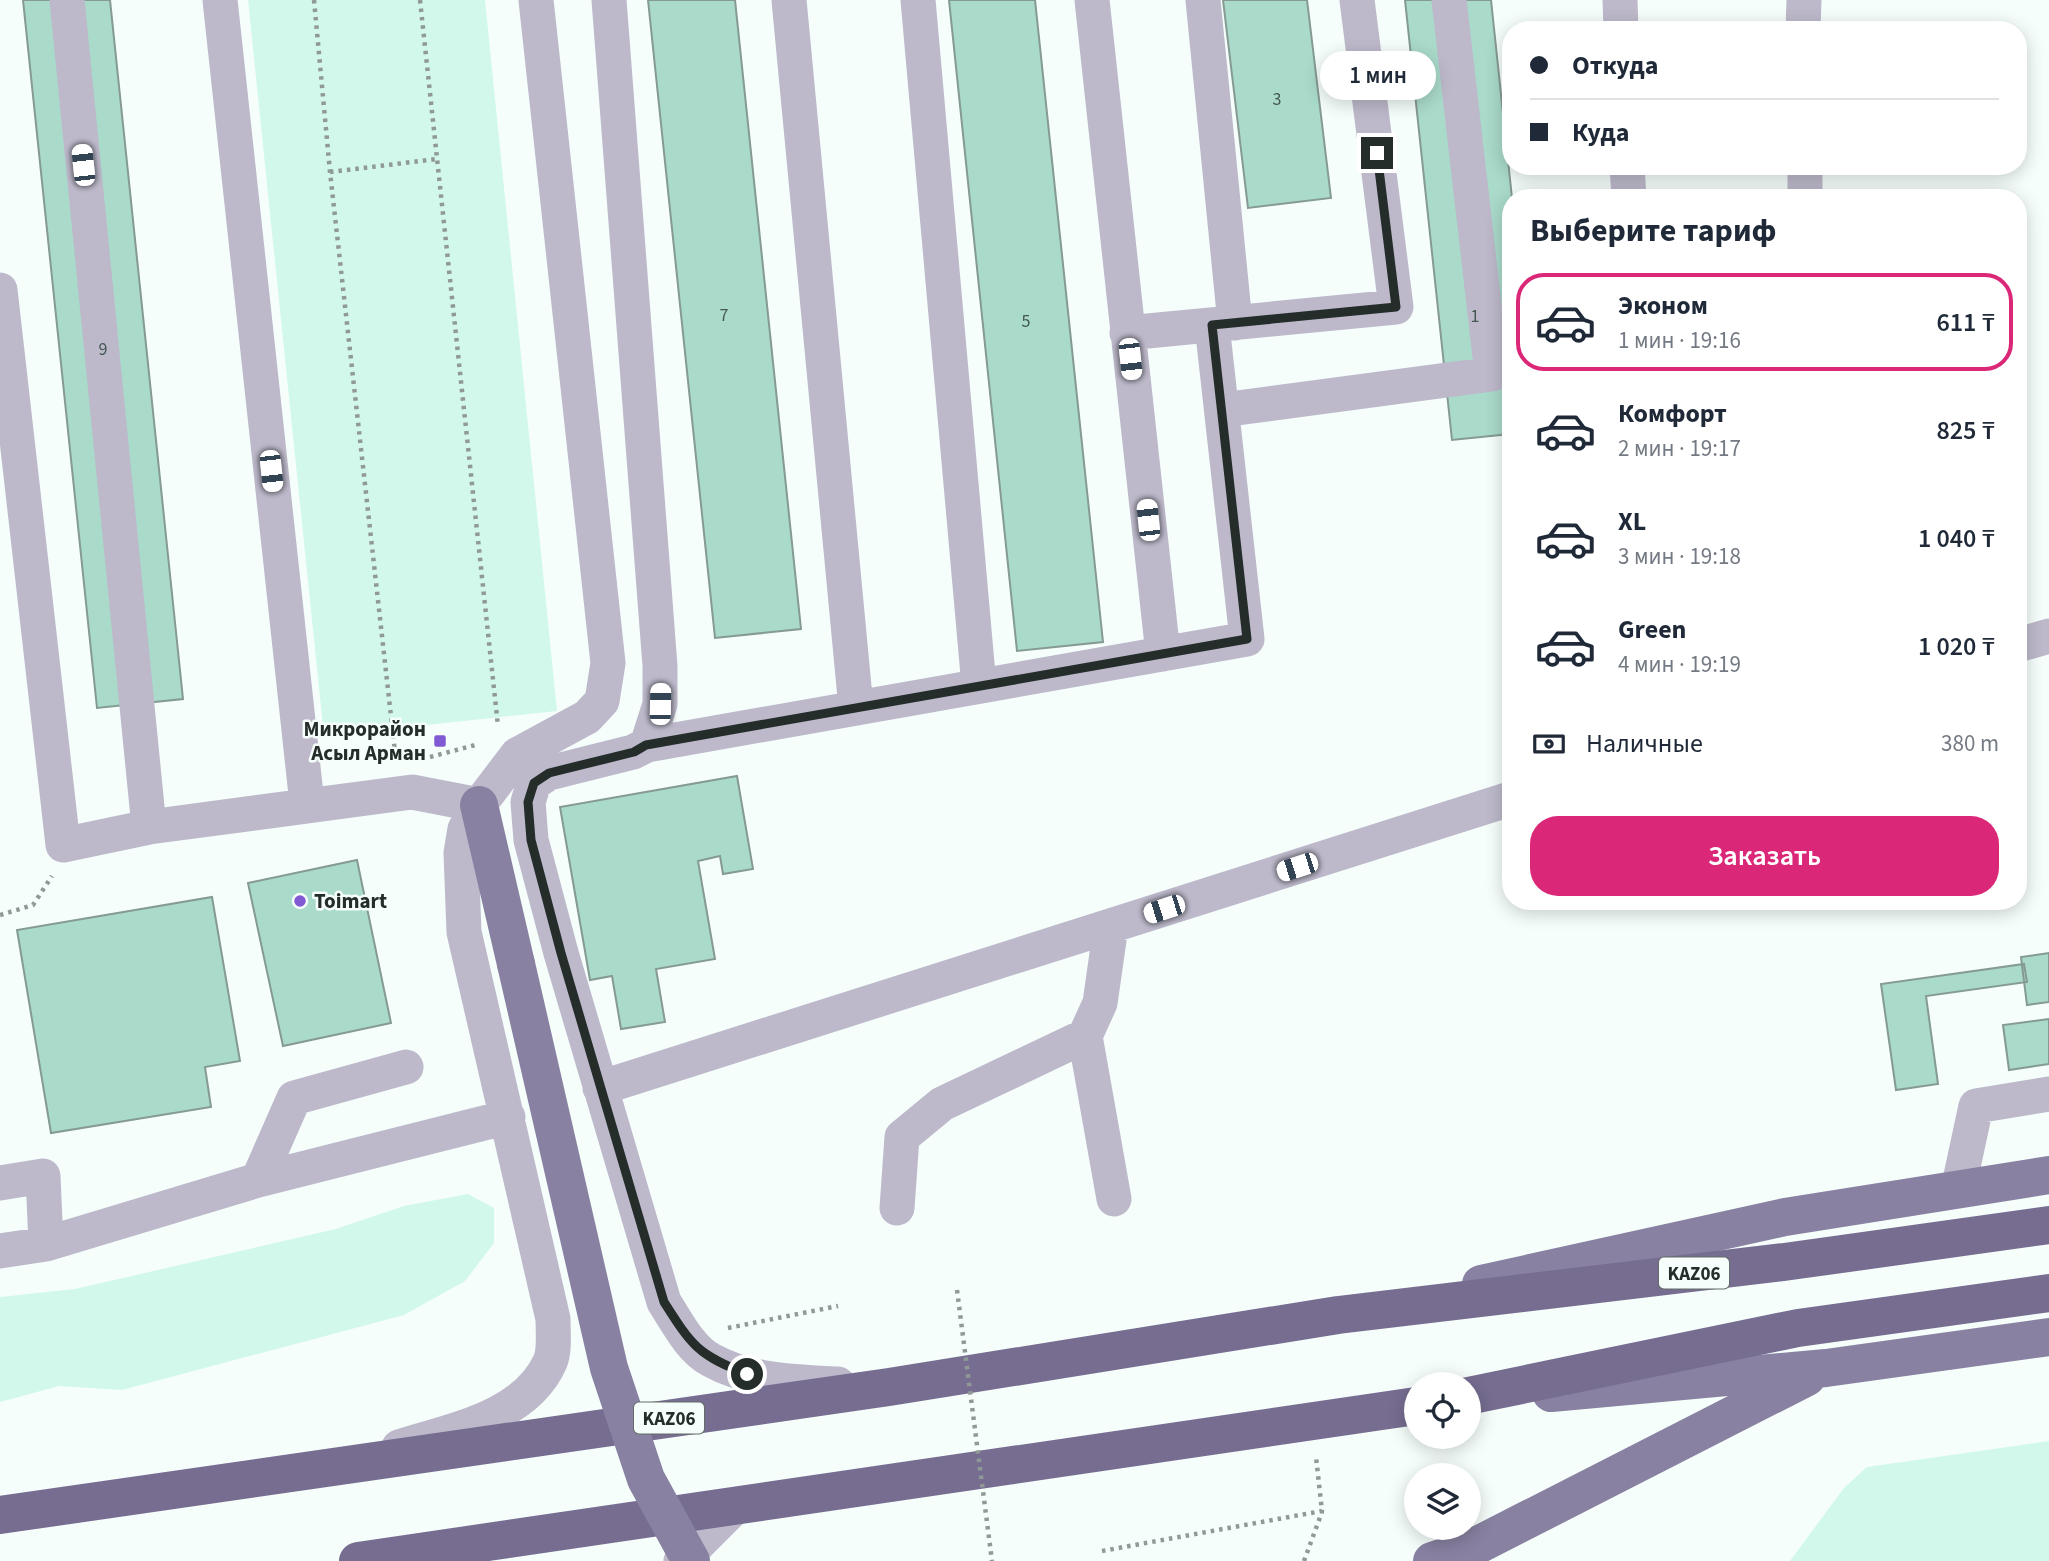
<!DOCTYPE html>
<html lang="ru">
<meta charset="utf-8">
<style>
body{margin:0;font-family:"Source Sans 3",sans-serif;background:#f2f2f3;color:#1f2937;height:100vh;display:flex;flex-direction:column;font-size:26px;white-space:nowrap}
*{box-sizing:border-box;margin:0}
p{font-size:23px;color:#747a83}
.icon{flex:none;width:38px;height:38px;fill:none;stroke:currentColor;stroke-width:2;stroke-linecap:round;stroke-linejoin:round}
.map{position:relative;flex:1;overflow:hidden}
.details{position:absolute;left:1502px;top:189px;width:525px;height:721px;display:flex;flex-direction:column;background:#fff;border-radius:28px;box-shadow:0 4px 18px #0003}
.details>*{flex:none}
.guide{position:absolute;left:1502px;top:21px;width:525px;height:154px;border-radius:28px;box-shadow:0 4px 18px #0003;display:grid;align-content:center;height:154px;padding:0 28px;background:#fff}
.tools{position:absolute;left:1404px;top:1372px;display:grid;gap:14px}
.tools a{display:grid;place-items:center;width:77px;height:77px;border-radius:50%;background:#fff;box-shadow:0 4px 18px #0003;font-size:35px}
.end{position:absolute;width:32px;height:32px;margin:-16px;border:9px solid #242d2a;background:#fff;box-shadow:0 0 0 4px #fff}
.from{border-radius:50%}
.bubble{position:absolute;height:49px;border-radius:24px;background:#fff;box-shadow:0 4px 18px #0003;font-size:23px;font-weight:600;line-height:49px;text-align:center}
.car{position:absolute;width:21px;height:42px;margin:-21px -10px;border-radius:9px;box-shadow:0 0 5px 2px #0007;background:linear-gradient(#fff 24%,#345 0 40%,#fff 0 76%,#345 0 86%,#fff 0)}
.guide b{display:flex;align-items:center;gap:24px;height:66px;font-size:26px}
.guide b+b{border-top:2px solid #e0e1e3}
.guide i{width:18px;height:18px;background:#1f2937}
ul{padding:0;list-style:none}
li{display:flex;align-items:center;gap:21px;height:98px;margin:0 14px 10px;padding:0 14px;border:4px solid transparent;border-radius:28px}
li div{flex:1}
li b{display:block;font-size:26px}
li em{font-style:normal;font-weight:600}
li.on{border-color:#db2777}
li>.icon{width:63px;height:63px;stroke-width:1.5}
h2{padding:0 28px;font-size:32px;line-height:84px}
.pay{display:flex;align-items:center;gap:18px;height:77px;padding:0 28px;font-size:26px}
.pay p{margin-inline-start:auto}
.cta{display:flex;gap:14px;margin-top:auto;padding:14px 28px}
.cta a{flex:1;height:80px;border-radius:28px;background:#db2777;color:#fff;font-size:28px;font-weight:600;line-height:80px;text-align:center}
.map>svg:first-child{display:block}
</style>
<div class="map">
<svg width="2049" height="1561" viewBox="0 0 2049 1561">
<rect width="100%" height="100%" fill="#f5fefb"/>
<path fill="#d1f8eb" d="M 248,0 L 485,0 L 557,711 L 324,736 Z
M 468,1194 L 494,1208 L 494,1243 L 465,1281 L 404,1315 L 122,1390 L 59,1386 L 0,1402 L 0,1297 L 75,1289 L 336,1229 L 404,1206 Z
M 2049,1441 L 2049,1561 L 1790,1561 L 1844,1488 L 1867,1467 Z"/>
<path fill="#a9daca" stroke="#859a93" stroke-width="2" d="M 23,0 L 110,0 L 183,699 L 97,708 Z
M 648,0 L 735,0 L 801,629 L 715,638 Z
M 949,0 L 1035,0 L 1103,642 L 1017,651 Z
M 1223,0 L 1307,0 L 1331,198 L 1248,208 Z
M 1405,0 L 1491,0 L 1512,198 L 1510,434 L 1452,440 Z
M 737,776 L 753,869 L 723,874 L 720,856 L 698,861 L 715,959 L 656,969 L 665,1022 L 621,1029 L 612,976 L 590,980 L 560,807 Z
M 357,860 L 391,1023 L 283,1046 L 248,883 Z
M 212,897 L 240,1061 L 205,1067 L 211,1107 L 51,1133 L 17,930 Z
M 2049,953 L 2049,1002 L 2027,1005 L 2021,957 Z
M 2024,964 L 2027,982 L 1926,996 L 1938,1084 L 1896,1090 L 1881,984 Z
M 2049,1019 L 2049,1064 L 2009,1070 L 2003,1025 Z"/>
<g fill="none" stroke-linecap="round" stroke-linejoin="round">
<path stroke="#909996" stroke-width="4.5" stroke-dasharray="3.5 5" stroke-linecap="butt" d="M 314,0 L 330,172 L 395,752 L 402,758
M 420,0 L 498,726
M 330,172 L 437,159
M 430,757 L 479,744
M 0,915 L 33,905 L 52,876
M 728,1328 L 838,1306
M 1102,1551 L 1322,1511 L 1316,1457
M 1304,1561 L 1322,1512"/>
<path stroke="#bdb9cb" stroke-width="35" d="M 67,0 L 149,827
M 220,0 L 307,804
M 609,0 L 660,666 L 660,704 L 647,745 L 633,752 L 549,773 L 534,783 L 528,802 L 531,840 L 561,953 L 664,1302 C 677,1322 690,1349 711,1360 C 748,1381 797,1382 838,1384
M 789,0 L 856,708
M 918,0 L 979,686
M 1092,0 L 1163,654
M 1203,0 L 1235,323
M 1620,0 L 1621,30
M 1803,30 L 1804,0
M 1627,166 L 1629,198
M 1805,166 L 1805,198
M 0,290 L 63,845 L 149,827 L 412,792 L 479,805
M 1127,333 L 1396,307 L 1357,0
M 1222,410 L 1492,374 L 1449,0
M 2018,645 L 2049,636
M 647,745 L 1247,639 L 1212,325
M 1085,1036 L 1114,1199
M 600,1088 L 1510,799
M 258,1180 L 294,1098 L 406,1067
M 0,1183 L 43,1176 L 46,1244
M 1958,1190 L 1976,1106 L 2049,1094
M 897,1208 L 902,1137 L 942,1104 L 1085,1036 L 1100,1003 L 1111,926
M 0,1251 L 46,1244 L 258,1180 L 508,1117
M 399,1447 C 451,1430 525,1418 550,1362 C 555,1351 553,1332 553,1319 L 464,932 L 461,853 L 465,829 L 479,805 L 517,755 L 587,717 L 602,701 L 608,663 L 536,0
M 681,1561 L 736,1506"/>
<path stroke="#8881a1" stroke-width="38" d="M 479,805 L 516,964
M 1481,1284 L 1785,1217 L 2049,1175
M 1551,1393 L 1826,1368 L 2049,1337
M 1432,1561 L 1474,1547 L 1807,1377"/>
<path stroke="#766d91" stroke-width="38" d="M 1468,1396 L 1798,1328 L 2049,1293
M 0,1515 L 889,1387 L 1338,1315 L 1784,1262 L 2049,1225
M 358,1561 L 1416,1406"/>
<path stroke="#909996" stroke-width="4.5" stroke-dasharray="3.5 5" stroke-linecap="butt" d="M 957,1290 L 992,1561"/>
<path stroke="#8881a1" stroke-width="38" d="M 516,964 L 609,1368 L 646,1479 L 691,1561"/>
</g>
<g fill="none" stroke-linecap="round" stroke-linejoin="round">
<path stroke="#242d2a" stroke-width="9" d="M 747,1374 C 698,1355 692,1346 664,1302 L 561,953 L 531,840 L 528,802 L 534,783 L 549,773 L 634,752 L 646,745 L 1247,639 L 1212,325 L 1396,307 L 1377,153"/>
</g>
<g fill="#8159d3" stroke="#f5fefb" stroke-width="2.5">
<rect x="433" y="734" width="14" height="14" rx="3.5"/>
<circle cx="300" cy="901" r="7"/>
</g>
<g text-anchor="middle" stroke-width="5" stroke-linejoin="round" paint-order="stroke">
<g font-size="18" fill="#455852">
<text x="1277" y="105">3</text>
<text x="724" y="321">7</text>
<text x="1475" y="322">1</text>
<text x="1026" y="327">5</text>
<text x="103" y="355">9</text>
</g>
<g fill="#f5fefb" stroke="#636c69" stroke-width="2">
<rect x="1659" y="1257.5" width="70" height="31" rx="5"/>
<rect x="634" y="1402.5" width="70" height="31" rx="5"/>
</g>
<g font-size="19" font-weight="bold" fill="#242d2a">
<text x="1694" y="1280">KАZ06</text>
<text x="669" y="1425">KАZ06</text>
</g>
<g font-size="21" font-weight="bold" fill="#242d2a" stroke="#f5fefb" text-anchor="end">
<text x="426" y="736">Микрорайон<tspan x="426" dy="24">Асыл Арман</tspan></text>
<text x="314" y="908" text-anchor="start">Toimart</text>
</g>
</g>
</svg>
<div class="tools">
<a><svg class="icon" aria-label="locate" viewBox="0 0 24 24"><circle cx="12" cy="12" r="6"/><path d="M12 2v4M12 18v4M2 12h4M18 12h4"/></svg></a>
<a><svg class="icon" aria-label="layers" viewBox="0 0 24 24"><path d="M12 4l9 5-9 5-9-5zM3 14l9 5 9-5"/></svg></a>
</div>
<i class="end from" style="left:747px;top:1374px"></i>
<i class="end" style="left:1377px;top:153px"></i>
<div class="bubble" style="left:1320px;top:51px;width:116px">1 мин</div>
<i class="car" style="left:83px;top:165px;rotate:354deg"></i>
<i class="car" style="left:1130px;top:359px;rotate:174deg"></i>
<i class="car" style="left:271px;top:471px;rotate:174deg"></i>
<i class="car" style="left:1148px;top:520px;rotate:354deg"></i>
<i class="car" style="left:660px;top:704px;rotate:1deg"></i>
<i class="car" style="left:1297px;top:867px;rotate:252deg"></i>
<i class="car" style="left:1164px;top:909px;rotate:252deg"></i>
<div class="guide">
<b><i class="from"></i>Откуда</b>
<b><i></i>Куда</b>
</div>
<section class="details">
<h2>Выберите тариф</h2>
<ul>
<li class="on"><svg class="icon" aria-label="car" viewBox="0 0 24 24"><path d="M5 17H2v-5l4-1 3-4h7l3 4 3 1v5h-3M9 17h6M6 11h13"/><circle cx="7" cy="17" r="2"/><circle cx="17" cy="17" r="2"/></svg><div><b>Эконом</b><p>1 мин · 19:16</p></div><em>611 ₸</em></li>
<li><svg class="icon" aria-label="car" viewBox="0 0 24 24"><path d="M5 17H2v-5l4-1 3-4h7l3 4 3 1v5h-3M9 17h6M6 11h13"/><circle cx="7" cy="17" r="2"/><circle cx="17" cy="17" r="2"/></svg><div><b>Комфорт</b><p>2 мин · 19:17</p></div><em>825 ₸</em></li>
<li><svg class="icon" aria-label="car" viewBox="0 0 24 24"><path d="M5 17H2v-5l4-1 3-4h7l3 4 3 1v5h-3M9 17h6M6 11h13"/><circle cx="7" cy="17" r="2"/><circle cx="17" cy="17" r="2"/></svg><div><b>XL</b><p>3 мин · 19:18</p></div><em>1 040 ₸</em></li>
<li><svg class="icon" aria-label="car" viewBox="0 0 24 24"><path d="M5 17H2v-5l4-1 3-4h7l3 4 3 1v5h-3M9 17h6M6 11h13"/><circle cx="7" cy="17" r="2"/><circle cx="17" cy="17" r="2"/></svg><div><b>Green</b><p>4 мин · 19:19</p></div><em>1 020 ₸</em></li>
</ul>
<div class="pay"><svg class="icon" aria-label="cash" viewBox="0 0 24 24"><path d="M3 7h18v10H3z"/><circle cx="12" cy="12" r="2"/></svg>Наличные<p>380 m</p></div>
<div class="cta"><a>Заказать</a></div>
</section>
</div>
